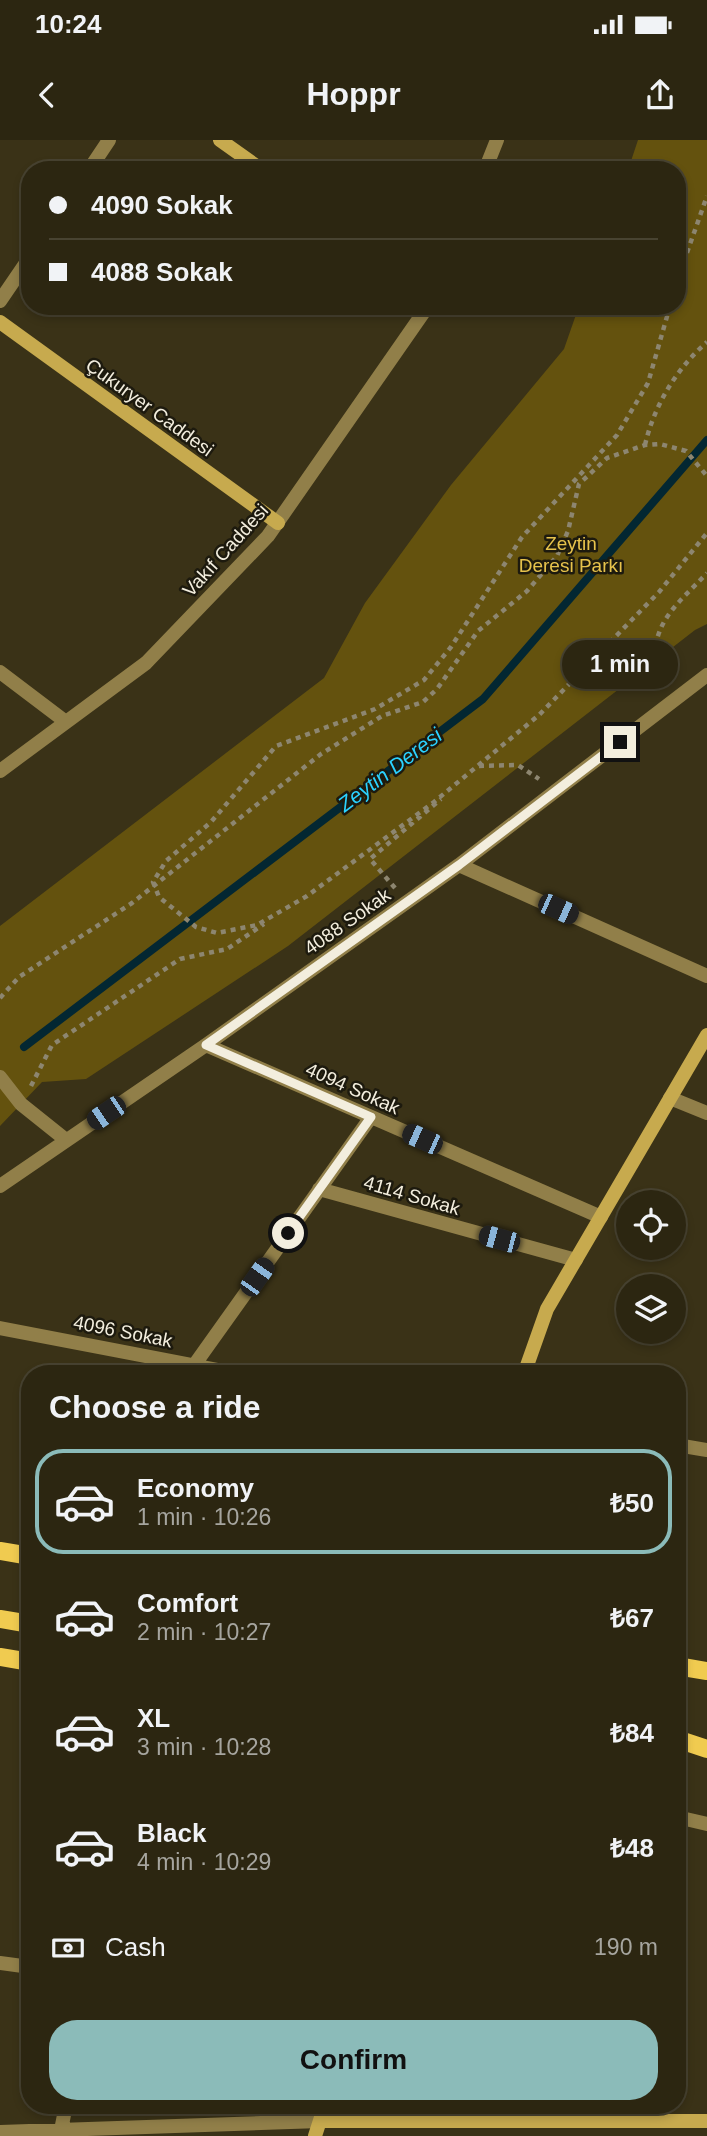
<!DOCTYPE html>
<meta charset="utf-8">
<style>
body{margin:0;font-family:Helvetica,sans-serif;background:#38321f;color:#f1f3f6;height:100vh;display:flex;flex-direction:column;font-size:26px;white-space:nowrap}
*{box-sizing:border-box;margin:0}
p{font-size:23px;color:#a6a59f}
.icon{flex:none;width:38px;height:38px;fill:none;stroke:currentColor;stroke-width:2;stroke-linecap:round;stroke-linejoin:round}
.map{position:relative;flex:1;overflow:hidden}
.panel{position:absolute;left:21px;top:1225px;width:665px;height:749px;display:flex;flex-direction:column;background:#2c2611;border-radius:28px;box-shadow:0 4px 10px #0003,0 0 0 2px #484331}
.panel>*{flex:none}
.hud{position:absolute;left:21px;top:21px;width:665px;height:154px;border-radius:28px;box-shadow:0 4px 10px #0003,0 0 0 2px #484331;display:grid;align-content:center;height:154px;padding:0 28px;background:#2c2611}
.tools{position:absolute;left:616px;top:1050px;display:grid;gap:14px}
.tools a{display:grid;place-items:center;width:70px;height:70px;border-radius:50%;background:#2c2611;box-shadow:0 4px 10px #0003,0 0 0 2px #484331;font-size:35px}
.end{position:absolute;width:32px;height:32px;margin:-16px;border:9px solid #f3eede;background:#111;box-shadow:0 0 0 4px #111}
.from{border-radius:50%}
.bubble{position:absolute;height:49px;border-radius:24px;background:#2c2611;box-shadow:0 4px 10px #0003,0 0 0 2px #484331;font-size:23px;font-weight:800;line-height:49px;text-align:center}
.car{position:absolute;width:21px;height:42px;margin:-21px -10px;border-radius:9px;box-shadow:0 0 5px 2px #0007;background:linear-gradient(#222 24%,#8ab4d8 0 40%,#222 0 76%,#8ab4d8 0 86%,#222 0)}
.hud b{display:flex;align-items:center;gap:24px;height:66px;font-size:26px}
.hud b+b{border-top:2px solid #484331}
.hud i{width:18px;height:18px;background:#f1f3f6}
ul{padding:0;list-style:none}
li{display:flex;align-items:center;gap:21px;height:105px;margin:0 14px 10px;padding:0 14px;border:4px solid transparent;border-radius:28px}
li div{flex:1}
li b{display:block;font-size:26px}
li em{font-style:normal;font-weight:800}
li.on{border-color:#8bbbb9}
li>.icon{width:63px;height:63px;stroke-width:1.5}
h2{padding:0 28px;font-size:32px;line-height:84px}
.pay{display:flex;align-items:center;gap:18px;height:77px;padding:0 28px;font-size:26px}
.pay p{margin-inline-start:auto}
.primary-button{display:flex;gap:14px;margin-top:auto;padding:14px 28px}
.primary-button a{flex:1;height:80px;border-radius:28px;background:#8bbbb9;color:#111;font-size:28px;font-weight:800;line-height:80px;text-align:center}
.status{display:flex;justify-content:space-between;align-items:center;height:49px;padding:0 35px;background:#2c2611;direction:ltr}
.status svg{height:19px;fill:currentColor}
header{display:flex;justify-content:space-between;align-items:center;height:91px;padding:0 28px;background:#2c2611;font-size:32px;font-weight:800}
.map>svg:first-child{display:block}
</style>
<div class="status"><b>10:24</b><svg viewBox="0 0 49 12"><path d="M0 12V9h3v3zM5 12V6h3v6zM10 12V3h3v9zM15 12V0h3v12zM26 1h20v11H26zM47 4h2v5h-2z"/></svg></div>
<header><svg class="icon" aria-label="back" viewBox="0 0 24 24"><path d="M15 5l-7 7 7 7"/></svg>Hoppr<svg class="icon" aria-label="share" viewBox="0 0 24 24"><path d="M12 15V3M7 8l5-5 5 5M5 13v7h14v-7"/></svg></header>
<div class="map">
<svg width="707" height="1996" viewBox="0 0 707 1996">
<rect width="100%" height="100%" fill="#3a3217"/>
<path fill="#64520e" d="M 638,0 L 707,0 L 707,484 L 695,490 L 288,806 L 86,939 L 42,942 L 0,986 L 0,786 L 324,538 L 365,463 L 451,345 L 564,209 L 579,166 L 677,166 L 677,30 L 628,30 Z"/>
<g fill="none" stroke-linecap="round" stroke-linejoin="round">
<path stroke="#032732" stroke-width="8" d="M 24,907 L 483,559 L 707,300"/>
<path stroke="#8d8670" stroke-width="4.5" stroke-dasharray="5 5" stroke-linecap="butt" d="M 677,141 L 707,56
M 670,166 L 648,243 L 617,295 L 522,397 L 451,507 L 424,540 L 375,569 L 276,606 L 211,682 L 166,721 L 153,742 L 159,757 L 196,787 L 217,793 L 257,785 L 307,756 L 434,662 L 539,575 L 659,452 L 707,393
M 645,305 C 654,266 676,229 707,202
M 669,540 L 654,524 C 654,479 678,464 707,433
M 479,626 L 518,625 L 539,639
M 395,748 L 370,719 L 441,659
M 0,858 L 19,837 L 132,763 L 321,614 L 382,576 L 423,562 L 437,549 L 478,491 L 527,451 L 557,416 L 568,391 L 579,344 L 607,318 L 645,305 L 660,304 L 686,311 L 707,336
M 31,946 L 52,905 L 180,819 L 227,809 L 264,784"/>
<path stroke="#917f49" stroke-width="14" d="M 89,30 L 109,0
M 485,30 L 497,0
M 0,161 L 30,117
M 0,532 L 66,582
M 0,631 L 146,523 L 268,396 L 428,166
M 459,725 L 707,836
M 206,905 L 601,1077
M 0,937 L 21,964 L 66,1000
M 670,958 L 707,973
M 0,1046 L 206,905 L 459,725 L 707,535
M 319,1049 L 576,1120
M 0,1188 L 239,1234
M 195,1224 L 371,977
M 677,1305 L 707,1310
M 677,1677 L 707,1684
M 0,1823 L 30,1827
M 61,1990 L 66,1965
M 0,1992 L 320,1981"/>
<path stroke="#c7aa4e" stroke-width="14" d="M 220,0 L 262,30
M 0,182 L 278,383
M 524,1234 L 547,1169 L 707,895
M 320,1981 L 707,1981
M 315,1996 L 325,1965"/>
<path stroke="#f0cb50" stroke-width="18" d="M 0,1411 L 30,1416
M 0,1479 L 30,1484
M 0,1517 L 30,1522
M 677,1526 L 707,1531
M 677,1599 L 707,1609"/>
</g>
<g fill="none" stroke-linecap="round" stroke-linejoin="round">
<path stroke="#f3eede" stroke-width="9" d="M 288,1093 L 371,977 L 206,905 L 459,725 L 620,602"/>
</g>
<g text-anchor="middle" stroke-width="5" stroke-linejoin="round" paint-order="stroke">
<g font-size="19" fill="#f3eede" stroke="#1d1a0e">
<text transform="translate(150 267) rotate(36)" y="7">Çukuryer Caddesi</text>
<text transform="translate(225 410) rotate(-48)" y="7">Vakıf Caddesi</text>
<text transform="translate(347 781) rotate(-35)" y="7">4088 Sokak</text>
<text transform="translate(353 948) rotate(24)" y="7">4094 Sokak</text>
<text transform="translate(412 1055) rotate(16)" y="7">4114 Sokak</text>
<text transform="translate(123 1191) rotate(11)" y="7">4096 Sokak</text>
</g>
<g font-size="19" fill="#e7c34c" stroke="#1d1a0e">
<text x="571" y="410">Zeytin<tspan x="571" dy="22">Deresi Parkı</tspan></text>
</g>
<g font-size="21" font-style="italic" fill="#2bd2ff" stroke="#1d1a0e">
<text transform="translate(390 630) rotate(-37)" y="7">Zeytin Deresi</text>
</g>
</g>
</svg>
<div class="tools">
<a><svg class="icon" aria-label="locate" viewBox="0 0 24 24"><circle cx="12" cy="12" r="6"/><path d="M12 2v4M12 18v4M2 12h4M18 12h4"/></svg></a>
<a><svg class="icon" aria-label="layers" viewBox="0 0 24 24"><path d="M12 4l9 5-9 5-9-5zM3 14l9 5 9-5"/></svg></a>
</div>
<i class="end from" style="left:288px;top:1093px"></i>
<i class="end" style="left:620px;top:602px"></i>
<div class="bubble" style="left:562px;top:500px;width:116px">1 min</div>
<i class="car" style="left:558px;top:769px;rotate:114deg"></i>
<i class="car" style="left:106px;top:973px;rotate:236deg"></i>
<i class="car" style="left:422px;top:999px;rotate:294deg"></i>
<i class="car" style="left:499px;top:1099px;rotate:285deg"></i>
<i class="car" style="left:257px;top:1137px;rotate:35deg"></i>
<div class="hud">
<b><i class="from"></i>4090 Sokak</b>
<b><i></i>4088 Sokak</b>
</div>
<section class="panel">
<h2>Choose a ride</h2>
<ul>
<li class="on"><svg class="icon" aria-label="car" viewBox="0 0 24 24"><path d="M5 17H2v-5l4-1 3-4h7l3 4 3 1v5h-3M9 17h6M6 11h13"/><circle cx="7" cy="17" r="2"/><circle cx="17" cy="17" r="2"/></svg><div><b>Economy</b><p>1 min · 10:26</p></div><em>₺50</em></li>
<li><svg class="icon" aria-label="car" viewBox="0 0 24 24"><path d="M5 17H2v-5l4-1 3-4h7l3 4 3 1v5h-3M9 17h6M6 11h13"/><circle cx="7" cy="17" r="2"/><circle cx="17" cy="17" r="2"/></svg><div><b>Comfort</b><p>2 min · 10:27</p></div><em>₺67</em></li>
<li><svg class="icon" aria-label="car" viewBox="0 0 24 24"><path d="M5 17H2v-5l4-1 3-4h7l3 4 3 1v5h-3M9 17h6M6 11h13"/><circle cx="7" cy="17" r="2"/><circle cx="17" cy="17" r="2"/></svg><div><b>XL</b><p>3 min · 10:28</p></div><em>₺84</em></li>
<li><svg class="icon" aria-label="car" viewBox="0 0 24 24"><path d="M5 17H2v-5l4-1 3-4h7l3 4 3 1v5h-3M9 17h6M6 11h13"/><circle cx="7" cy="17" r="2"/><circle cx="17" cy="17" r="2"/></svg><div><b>Black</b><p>4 min · 10:29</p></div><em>₺48</em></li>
</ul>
<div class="pay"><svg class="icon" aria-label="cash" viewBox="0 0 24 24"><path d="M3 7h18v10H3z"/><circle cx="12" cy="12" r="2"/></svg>Cash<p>190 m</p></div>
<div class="primary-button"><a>Confirm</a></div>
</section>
</div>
